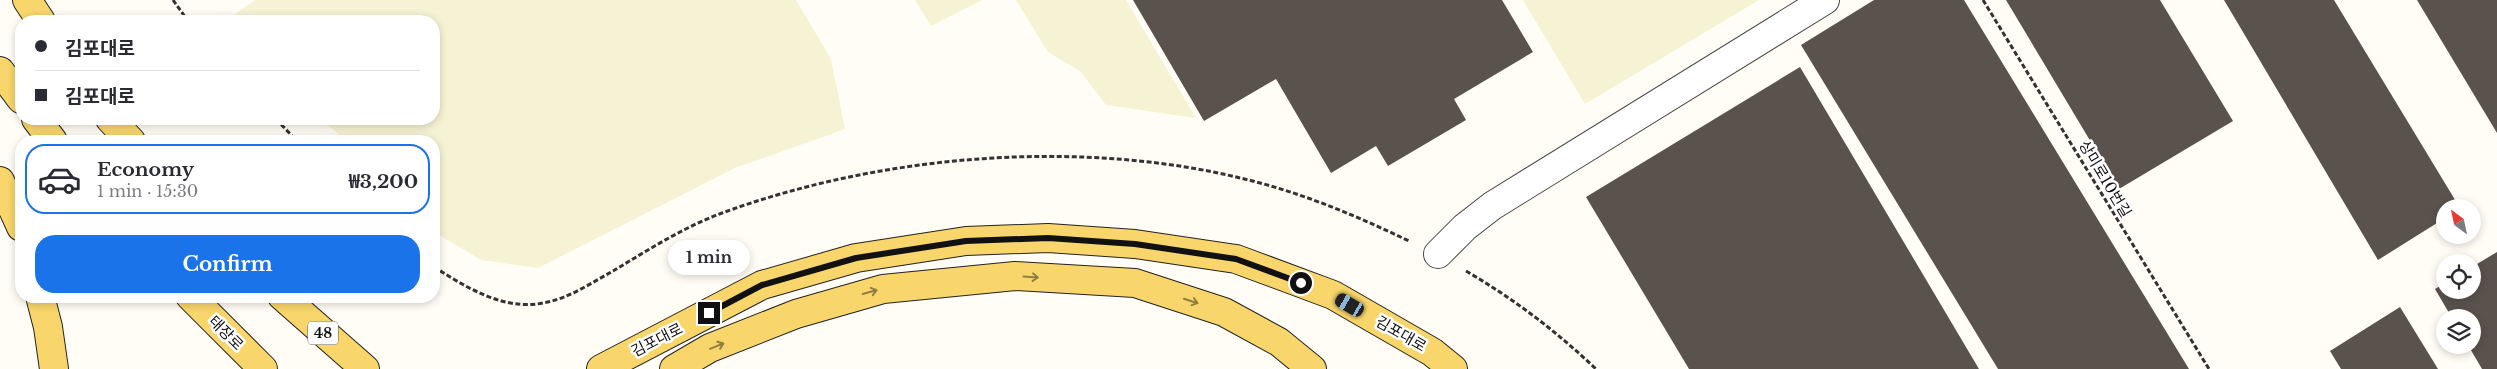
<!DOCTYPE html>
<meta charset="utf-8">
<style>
body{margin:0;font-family:"Libre Baskerville","Noto Sans KR",serif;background:#f7f7f7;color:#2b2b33;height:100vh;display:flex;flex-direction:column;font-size:19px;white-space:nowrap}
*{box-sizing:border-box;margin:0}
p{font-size:16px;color:#7c7c81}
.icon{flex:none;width:28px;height:28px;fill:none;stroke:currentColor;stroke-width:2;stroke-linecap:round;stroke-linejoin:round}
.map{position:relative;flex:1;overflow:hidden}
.panel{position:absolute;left:15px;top:135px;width:425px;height:168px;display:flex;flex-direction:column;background:#fff;border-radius:20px;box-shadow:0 2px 8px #0003}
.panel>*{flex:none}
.banner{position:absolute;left:15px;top:15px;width:425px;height:110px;border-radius:20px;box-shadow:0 2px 8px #0003;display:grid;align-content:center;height:110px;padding:0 20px;background:#fff}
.needle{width:32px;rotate:327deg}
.controls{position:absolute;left:2436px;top:199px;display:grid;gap:10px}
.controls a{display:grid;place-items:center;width:45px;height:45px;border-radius:50%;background:#fff;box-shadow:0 2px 8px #0003;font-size:25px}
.end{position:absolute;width:22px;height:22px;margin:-11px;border:6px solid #111;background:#fff;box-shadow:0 0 0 2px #fff}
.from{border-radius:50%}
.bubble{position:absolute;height:35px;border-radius:18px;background:#fff;box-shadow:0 2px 8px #0003;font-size:16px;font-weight:700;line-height:35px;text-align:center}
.car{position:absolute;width:15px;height:30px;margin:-15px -8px;border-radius:6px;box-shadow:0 0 4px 1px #0007;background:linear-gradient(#222 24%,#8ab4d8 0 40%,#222 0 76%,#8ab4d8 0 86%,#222 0)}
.banner b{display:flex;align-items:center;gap:18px;height:48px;font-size:19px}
.banner b+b{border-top:1px solid #e1e1e2}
.banner i{width:12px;height:12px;background:#2b2b33}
ul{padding:9px 0 0;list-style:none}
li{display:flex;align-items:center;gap:15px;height:70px;margin:0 10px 8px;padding:0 10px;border:2px solid #e1e1e2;border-radius:20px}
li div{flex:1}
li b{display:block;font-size:19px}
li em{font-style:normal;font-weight:700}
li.current{border-color:#1a73e8}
li>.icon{width:45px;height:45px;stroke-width:1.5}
.action{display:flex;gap:10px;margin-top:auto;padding:10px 20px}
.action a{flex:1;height:58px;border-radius:20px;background:#1a73e8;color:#fff;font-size:20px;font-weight:700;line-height:58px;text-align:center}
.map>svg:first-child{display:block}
</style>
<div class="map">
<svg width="2497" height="369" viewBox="0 0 2497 369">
<rect width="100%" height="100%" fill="#fffdf5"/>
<path fill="#f6f3d4" d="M 255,0 L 796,0 L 831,59 L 845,129 L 735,168 L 538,268 L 481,260 L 434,232 L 434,141 L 346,141 L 321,119 L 434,119 L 434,21 L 227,20 Z
M 915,0 L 982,0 L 931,26 Z
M 1016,0 L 1126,0 L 1196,118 L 1106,105 L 1080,71 L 1048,52 Z
M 1523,0 L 1759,0 L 1585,104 Z"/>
<path fill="#5a524d" d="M 1133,0 L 1502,0 L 1533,52 L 1454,99 L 1466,120 L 1388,166 L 1376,146 L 1331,173 L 1276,79 L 1204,121 Z
M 1874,0 L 1964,0 L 2189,369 L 1998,369 L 1801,45 Z
M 2006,0 L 2160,0 L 2233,121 L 2119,189 Z
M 2224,0 L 2334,0 L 2460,208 L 2445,208 L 2445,218 L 2378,260 Z
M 2417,0 L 2497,0 L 2497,133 Z
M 1800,67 L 1979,369 L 1689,369 L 1586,197 Z
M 2497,252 L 2497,369 L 2482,369 L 2468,345 L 2472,345 L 2472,318 L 2452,318 L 2435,289 L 2445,283 L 2445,290 L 2472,290 L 2472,267 Z
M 2400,307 L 2438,369 L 2341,369 L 2330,351 Z"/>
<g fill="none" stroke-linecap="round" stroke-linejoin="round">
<g stroke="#444" stroke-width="30">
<path id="minor" d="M 1438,254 L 1465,227 L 1492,206 L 1825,0"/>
</g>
<g stroke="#222" stroke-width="30">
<path id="major" d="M 27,0 L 41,21
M 0,71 L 21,99
M 36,119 L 53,141
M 110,119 L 131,141
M 0,181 L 21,227
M 40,296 L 48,327 L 54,369
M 190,296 L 263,369
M 282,296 L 365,369
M 601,369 L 762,285 L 856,258 L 966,241 L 1048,238 L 1135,244 L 1236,259 L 1333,295 L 1432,352 L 1453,369
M 674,369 L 710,348 L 796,314 L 883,289 L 1015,276 L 1135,283 L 1224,312 L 1279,342 L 1312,369"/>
</g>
<path stroke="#333" stroke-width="3" stroke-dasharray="5 2.5" stroke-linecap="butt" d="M 173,0 L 188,21
M 1983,0 L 2209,369
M 276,119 L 297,141
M 434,267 C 466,287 503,311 543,303 C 568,299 591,283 613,271 C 648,250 684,227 722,213 C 886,153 1091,137 1260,183 C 1312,197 1361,218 1409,241
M 1466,271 C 1514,299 1556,331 1596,369"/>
<use href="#minor" stroke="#fff" stroke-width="28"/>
<use href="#major" stroke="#f9d66b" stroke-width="28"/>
</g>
<defs><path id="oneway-shaft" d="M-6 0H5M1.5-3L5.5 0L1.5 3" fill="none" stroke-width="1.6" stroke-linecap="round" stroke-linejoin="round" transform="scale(1.25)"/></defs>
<g stroke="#917d42">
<use href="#oneway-shaft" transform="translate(1031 277) rotate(4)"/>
<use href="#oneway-shaft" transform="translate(870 292) rotate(-16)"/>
<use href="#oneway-shaft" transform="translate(1191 301) rotate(18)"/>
<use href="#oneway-shaft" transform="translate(717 346) rotate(-22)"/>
</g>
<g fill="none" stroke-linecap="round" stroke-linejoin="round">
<path stroke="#111" stroke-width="6" d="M 709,313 L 762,285 L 856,258 L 966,241 L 1048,238 L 1135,244 L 1236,259 L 1301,283"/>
</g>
<g text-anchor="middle" stroke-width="5" stroke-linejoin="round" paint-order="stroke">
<rect fill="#fff" stroke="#585858" stroke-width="1" x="308" y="321.5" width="30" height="23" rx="4"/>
<g font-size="14" font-weight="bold" fill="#111">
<text x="323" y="338">48</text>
</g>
<g font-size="15" fill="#111" stroke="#fff">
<text transform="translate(2105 179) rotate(59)" y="5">상미로10번길</text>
<text transform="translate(226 333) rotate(45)" y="5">태장로</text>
<text transform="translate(1401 334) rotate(30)" y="5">김포대로</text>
<text transform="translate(657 340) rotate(-27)" y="5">김포대로</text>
</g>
</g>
</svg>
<div class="controls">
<a><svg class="needle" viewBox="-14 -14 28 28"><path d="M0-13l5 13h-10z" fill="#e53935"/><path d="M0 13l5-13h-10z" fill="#7c7c81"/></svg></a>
<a><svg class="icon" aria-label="locate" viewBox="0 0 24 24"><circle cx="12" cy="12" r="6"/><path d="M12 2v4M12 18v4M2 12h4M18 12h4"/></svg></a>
<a><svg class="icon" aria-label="layers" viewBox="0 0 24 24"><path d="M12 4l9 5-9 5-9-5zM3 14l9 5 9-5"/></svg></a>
</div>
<i class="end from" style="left:1301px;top:283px"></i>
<i class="end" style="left:709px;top:313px"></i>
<div class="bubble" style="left:668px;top:240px;width:82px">1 min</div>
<i class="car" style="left:1350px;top:305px;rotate:300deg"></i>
<div class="banner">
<b><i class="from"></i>김포대로</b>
<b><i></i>김포대로</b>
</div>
<section class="panel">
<ul>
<li class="current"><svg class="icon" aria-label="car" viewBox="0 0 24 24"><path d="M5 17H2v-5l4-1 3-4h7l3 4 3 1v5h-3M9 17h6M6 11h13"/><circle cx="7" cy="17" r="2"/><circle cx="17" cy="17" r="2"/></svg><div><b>Economy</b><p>1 min · 15:30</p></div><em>₩3,200</em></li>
</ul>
<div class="action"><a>Confirm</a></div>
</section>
</div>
